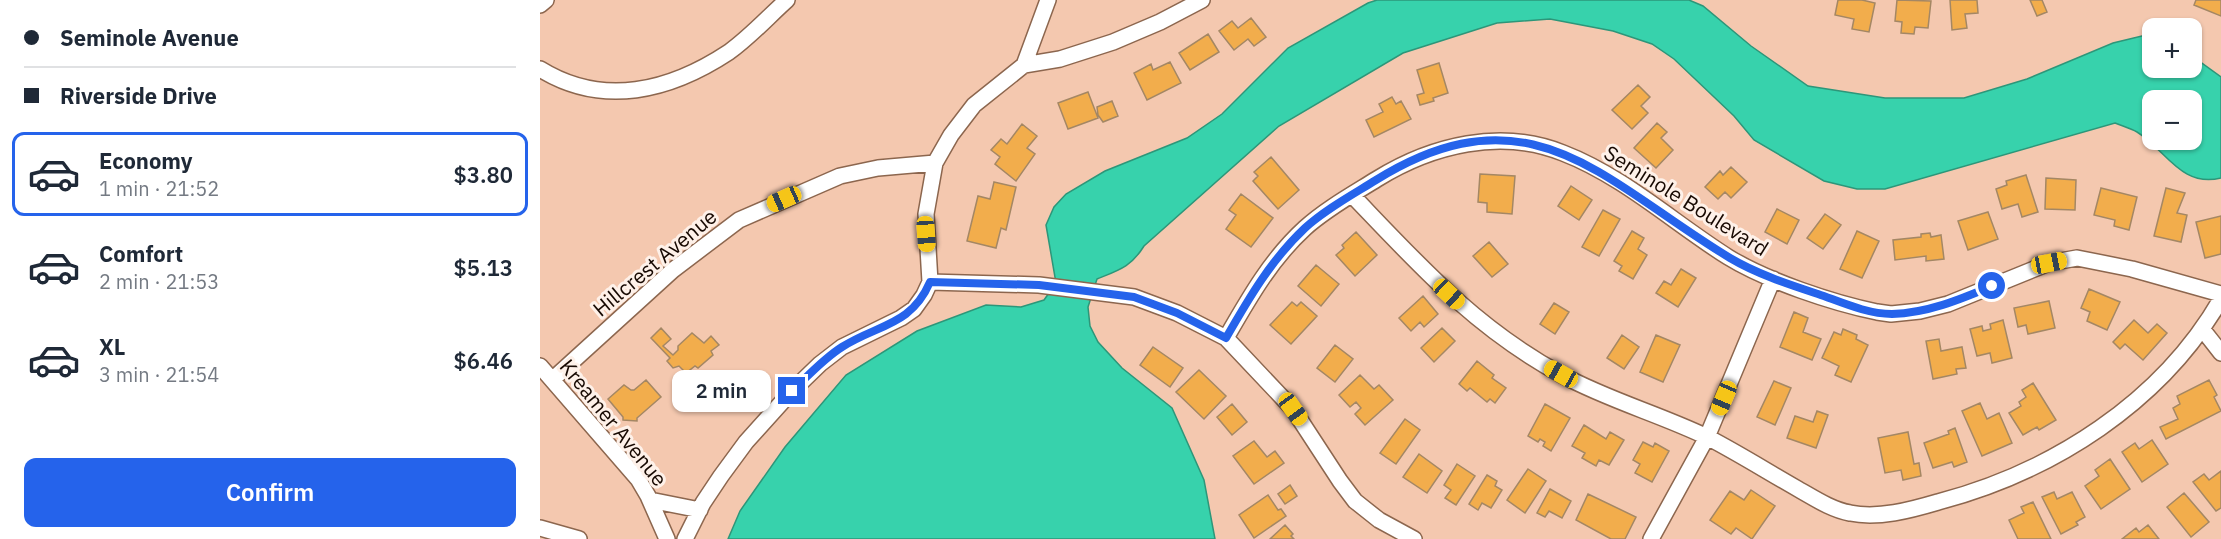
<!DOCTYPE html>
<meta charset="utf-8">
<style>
body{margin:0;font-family:"IBM Plex Sans",sans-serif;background:#f6f6f7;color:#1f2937;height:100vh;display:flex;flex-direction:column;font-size:22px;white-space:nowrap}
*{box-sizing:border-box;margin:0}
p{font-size:20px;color:#747a83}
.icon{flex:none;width:33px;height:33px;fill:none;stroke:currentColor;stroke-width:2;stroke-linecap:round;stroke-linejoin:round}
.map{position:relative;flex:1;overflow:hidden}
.panel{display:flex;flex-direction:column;background:#fff;width:540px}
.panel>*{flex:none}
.banner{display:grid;align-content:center;height:132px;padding:0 24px;background:#fff}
.buttons{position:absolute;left:1602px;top:18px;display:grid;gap:12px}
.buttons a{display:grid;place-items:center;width:60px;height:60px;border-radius:12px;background:#fff;box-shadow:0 2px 4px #0004;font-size:30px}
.end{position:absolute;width:27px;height:27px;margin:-14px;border:8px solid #2563eb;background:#fff;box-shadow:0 0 0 3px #fff}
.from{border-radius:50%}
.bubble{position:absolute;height:42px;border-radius:12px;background:#fff;box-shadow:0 2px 4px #0004;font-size:20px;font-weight:600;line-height:42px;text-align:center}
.car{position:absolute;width:18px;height:36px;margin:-18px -9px;border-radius:8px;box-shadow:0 0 4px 2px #0007;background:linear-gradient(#f5c518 24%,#345 0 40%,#f5c518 0 76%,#345 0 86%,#f5c518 0)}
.banner b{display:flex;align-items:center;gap:21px;height:57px;font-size:22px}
.banner b+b{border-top:2px solid #e0e1e3}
.banner i{width:15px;height:15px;background:#1f2937}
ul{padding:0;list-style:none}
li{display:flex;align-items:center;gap:18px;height:84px;margin:0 12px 9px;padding:0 12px;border:3px solid transparent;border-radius:12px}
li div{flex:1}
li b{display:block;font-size:22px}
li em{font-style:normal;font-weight:600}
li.on{border-color:#2563eb}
li>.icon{width:54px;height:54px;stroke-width:1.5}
.cta{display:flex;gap:12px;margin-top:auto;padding:12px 24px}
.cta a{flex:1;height:69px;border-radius:12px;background:#2563eb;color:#fff;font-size:24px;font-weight:600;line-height:69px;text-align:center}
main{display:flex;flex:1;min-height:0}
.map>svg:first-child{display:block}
</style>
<main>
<section class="panel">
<div class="banner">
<b><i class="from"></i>Seminole Avenue</b>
<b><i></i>Riverside Drive</b>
</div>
<ul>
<li class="on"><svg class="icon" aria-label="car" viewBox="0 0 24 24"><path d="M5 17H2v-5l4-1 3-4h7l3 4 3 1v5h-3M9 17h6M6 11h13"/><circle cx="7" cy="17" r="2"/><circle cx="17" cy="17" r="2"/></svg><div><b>Economy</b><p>1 min · 21:52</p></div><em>$3.80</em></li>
<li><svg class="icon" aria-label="car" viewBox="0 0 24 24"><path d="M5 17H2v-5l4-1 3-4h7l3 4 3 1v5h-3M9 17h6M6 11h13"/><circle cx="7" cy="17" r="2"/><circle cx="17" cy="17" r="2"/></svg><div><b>Comfort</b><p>2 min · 21:53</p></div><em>$5.13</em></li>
<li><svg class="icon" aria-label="car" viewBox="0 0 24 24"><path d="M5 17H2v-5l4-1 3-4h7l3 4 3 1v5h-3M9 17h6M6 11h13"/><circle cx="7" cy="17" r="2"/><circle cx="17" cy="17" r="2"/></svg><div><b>XL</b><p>3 min · 21:54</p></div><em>$6.46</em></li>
</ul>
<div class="cta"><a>Confirm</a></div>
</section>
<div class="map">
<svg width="1681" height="539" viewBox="0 0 1681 539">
<rect width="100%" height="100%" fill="#f4c8af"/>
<path fill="#37d2ac" stroke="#2d9679" stroke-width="1.5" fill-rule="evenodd" d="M 837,0 L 1149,0 L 1163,6 L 1211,46 L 1268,86 L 1345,98 L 1424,98 L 1487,79 L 1573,43 L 1606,35 L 1612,37 L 1612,68 L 1652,68 L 1652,56 L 1681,77 L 1681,178 C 1641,188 1626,150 1597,132 C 1590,128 1582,126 1575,123 L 1345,189 L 1317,189 L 1284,181 L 1214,140 L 1194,116 L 1134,59 L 1112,44 L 1073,31 L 1010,19 L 957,23 L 863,53 L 739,126 L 604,246 C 591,267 579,270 557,279 L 548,307 L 550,326 L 558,342 L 582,368 L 632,408 L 664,480 L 675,539 L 188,539 L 200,511 L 245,447 L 306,375 L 377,331 L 446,305 L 481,307 L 504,300 L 516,283 L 506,225 L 514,207 L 526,194 L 565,171 L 647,138 L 682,114 L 748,48 L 828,3 ZM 1612,100 L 1652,100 L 1652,140 L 1612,140 Z"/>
<path fill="#f2ad4c" stroke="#a48764" stroke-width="1.5" d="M 1298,0 L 1322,0 L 1335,3 L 1329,32 L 1312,29 L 1314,19 L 1295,15 Z
M 1357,0 L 1391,1 L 1388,28 L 1375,27 L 1374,34 L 1361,33 L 1362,22 L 1355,21 Z
M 1410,0 L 1437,0 L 1438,13 L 1425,14 L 1427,28 L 1412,30 Z
M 1490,0 L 1502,0 L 1507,12 L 1497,16 Z
M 1656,0 L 1681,0 L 1681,16 L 1654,5 Z
M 711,18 L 726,37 L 714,46 L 708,39 L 694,50 L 679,31 L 692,21 L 698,28 Z
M 668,34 L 679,52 L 650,70 L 639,53 Z
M 630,62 L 641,83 L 607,100 L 594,73 L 611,64 L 613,70 Z
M 899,63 L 908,93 L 893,98 L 894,101 L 880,105 L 877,95 L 884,93 L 877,70 Z
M 1098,85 L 1110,97 L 1101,106 L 1108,113 L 1092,129 L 1072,110 Z
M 548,92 L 558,118 L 528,129 L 518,103 Z
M 852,97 L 856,104 L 861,101 L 871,119 L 834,137 L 826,120 L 843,112 L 839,104 Z
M 572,101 L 578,116 L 563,122 L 558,115 L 557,107 Z
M 1117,123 L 1127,132 L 1121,138 L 1133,150 L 1116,168 L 1094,148 Z
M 482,124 L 497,136 L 487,148 L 495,154 L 476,181 L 455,164 L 460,157 L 451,150 L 461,139 L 467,144 Z
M 731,157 L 759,190 L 738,209 L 713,181 L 718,176 L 714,172 Z
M 1191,167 L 1207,182 L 1191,198 L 1185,192 L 1178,199 L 1165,187 L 1180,171 L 1183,175 Z
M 940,174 L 975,176 L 972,214 L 947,212 L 947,203 L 938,202 Z
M 1486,175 L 1498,212 L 1482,217 L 1478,204 L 1462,209 L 1456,189 L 1467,185 L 1466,181 Z
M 1506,178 L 1536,180 L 1535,210 L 1505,209 Z
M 454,182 L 476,187 L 466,230 L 461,228 L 456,248 L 427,241 L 438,196 L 450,199 Z
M 1031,186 L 1052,200 L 1039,220 L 1018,206 Z
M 1561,188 L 1597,197 L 1589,230 L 1574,226 L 1575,220 L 1554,215 Z
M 1626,188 L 1645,193 L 1637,213 L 1647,215 L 1641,242 L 1614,236 Z
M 701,194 L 733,218 L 711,247 L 686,229 L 696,215 L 689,210 Z
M 1237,209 L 1259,220 L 1247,244 L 1225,232 Z
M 1063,210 L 1080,219 L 1059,256 L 1042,247 Z
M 1448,212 L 1458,239 L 1428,250 L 1418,221 Z
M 1285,214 L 1301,225 L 1283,249 L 1267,238 Z
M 1681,216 L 1681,254 L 1665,258 L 1656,222 Z
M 1092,231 L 1104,238 L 1098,249 L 1107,255 L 1093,279 L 1079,271 L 1082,266 L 1074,261 Z
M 1317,231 L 1339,241 L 1322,278 L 1300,269 Z
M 816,232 L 837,255 L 815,276 L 796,255 L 804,248 L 802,245 Z
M 1390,233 L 1391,237 L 1401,235 L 1404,259 L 1386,261 L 1386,256 L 1355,260 L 1353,240 L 1381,237 L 1381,234 Z
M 949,242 L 968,264 L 952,277 L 933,256 Z
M 776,265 L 799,284 L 781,306 L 758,286 Z
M 1141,269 L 1156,278 L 1138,307 L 1116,293 L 1124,281 L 1131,285 Z
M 1549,289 L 1580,302 L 1567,330 L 1547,321 L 1550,312 L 1541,308 Z
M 883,296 L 898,314 L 884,327 L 880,322 L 871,331 L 859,318 Z
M 1509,301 L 1515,328 L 1488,334 L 1486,325 L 1478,327 L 1474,308 Z
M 752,302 L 757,306 L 761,302 L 777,316 L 751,344 L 730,325 Z
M 1014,303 L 1029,312 L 1015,334 L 1000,324 Z
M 1254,312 L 1268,318 L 1263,332 L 1281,339 L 1272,360 L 1240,347 Z
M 1463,320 L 1472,358 L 1452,363 L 1450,353 L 1437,356 L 1430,329 L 1442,326 L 1443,331 L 1451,329 L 1450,324 Z
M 1594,320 L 1608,333 L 1617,324 L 1627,333 L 1603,360 L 1585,344 L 1580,349 L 1573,342 Z
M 121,328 L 131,339 L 123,346 L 133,355 L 138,350 L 138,346 L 152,333 L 164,343 L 171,336 L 179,345 L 171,351 L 173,355 L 158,368 L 155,366 L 146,373 L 139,366 L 133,368 L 127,361 L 130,358 L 111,338 Z
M 902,328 L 915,341 L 894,362 L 881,348 Z
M 1303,329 L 1317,335 L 1316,339 L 1328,345 L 1311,382 L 1295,375 L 1299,366 L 1282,358 L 1294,332 L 1301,335 Z
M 1082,335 L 1099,347 L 1084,369 L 1067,358 Z
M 1116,335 L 1140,345 L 1123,382 L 1100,372 Z
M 1399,339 L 1401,351 L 1422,347 L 1426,368 L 1416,369 L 1417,374 L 1393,379 L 1386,341 Z
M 795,345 L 813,359 L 795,382 L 777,368 Z
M 613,347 L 643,368 L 630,387 L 600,365 Z
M 937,361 L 954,375 L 952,378 L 966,388 L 955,403 L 950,399 L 947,402 L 930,388 L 927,391 L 919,384 Z
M 659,370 L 686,396 L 664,419 L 636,392 Z
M 820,375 L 834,389 L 839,385 L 853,400 L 825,425 L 815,414 L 821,408 L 816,402 L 810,407 L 799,395 Z
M 106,380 L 121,397 L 97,418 L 97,421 L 83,420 L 83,417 L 68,399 L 84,385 L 91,390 L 94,390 Z
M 1669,380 L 1677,395 L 1674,397 L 1681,411 L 1626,439 L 1620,427 L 1638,419 L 1633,408 L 1640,404 L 1637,396 Z
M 1234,381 L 1251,388 L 1235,425 L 1217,417 Z
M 1493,383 L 1516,420 L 1499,430 L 1497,427 L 1483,435 L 1469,413 L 1481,406 L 1479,402 L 1486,397 L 1482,390 Z
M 1440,403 L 1447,419 L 1459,413 L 1472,443 L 1442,456 L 1422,411 Z
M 692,404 L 707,422 L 692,435 L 677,417 Z
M 1005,404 L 1030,418 L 1011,451 L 1003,446 L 1005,442 L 1000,439 L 998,442 L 988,436 Z
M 1277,411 L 1288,415 L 1276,448 L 1247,438 L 1255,416 L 1273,422 Z
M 865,419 L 880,430 L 856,464 L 840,453 Z
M 1044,425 L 1066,439 L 1070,432 L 1084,440 L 1069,465 L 1059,460 L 1056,466 L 1042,458 L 1045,453 L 1032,446 Z
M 1415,428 L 1427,462 L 1414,467 L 1412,462 L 1393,468 L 1384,443 L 1409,434 L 1408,431 Z
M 1368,432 L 1374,464 L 1379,463 L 1381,476 L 1363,480 L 1361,470 L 1345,473 L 1338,438 Z
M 1612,440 L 1628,464 L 1602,482 L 1582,452 L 1595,443 L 1599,449 Z
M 714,441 L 727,457 L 735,451 L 744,463 L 714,484 L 693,456 Z
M 1103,442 L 1113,447 L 1115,443 L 1129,451 L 1112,482 L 1095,473 L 1100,464 L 1093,460 Z
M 879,454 L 902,471 L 887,493 L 863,477 Z
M 1570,459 L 1590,489 L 1561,509 L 1545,486 L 1559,476 L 1555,470 Z
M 917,464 L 935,476 L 916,505 L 905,498 L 911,490 L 904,485 Z
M 988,469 L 1006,481 L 985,513 L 967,500 Z
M 1681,471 L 1681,508 L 1676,511 L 1653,482 L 1664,474 L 1669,480 Z
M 947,475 L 957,481 L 955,486 L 962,490 L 951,508 L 942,503 L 938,510 L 929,504 Z
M 750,485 L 757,496 L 745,504 L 738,494 Z
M 1010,489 L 1031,501 L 1022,518 L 1009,511 L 1005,517 L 997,513 Z
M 1211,490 L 1235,506 L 1212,539 L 1196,528 L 1191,534 L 1170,520 L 1190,491 L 1204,500 Z
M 1514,492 L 1517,499 L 1532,492 L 1545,517 L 1536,522 L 1538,525 L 1521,534 L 1502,497 Z
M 1644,493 L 1669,522 L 1651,537 L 1627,507 Z
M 1048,494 L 1096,517 L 1085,539 L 1071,539 L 1036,520 Z
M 728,495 L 738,510 L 741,509 L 746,516 L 714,538 L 699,515 Z
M 1493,502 L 1511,539 L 1478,539 L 1469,520 L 1484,513 L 1481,507 Z
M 745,525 L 753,534 L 751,536 L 754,539 L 730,539 Z
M 1608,525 L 1619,539 L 1582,539 L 1596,528 L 1599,532 Z"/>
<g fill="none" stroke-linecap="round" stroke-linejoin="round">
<g stroke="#8c664e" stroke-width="18">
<path id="minor" d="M 0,5 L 6,0
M 484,65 L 508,0
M 0,69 C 63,108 130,91 189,52 C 210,37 228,17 247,0
M 812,195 C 879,265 935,328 1022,375 C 1068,400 1119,414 1167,437 C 1198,453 1228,472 1258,489 C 1274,498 1292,510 1310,513 C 1338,519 1371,510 1398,502 C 1512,472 1621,403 1681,299
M 390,282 L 499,285 L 594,297 L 637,313 L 686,338 L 753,409 L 800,481 L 815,501 L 839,520 L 874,539
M 1663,330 L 1681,353
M 686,338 C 709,298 731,259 765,228 C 786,209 813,194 837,179 C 892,145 961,128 1023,153 C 1083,176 1134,223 1188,257 C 1227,281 1293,303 1337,312 L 1351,314 L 1380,311 L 1408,304 L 1509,263 L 1537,258 L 1592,269 L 1681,294
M 0,366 L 98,479 L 108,496 L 127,539
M 12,380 L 133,270 L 199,220 L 300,176 L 338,168 L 395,163
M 110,500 L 160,510
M 0,528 L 39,539
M 145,539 L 163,503 L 181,476 L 206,442 L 252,391 L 280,364 L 302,347 L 361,318 L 374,309 L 384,295 L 390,282 L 386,214 L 395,163 L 411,135 L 434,105 L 484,65 L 520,59 L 573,42 L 620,22 L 662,0
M 1111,539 L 1167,437 L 1233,279"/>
</g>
<use href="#minor" stroke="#fff" stroke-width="15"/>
</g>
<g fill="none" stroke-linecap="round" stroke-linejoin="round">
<path stroke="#2563eb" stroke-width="8" d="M 252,391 C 268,376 283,359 302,347 C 338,324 371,326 390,282 L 499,285 L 594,297 L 637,313 L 686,338 C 709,298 731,260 765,228 C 786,209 812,195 836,180 C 991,84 1064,182 1190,258 C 1217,274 1248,284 1278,294 C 1301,302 1327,314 1352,314 C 1387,313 1419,300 1452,286"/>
</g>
<g text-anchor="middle" stroke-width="6" stroke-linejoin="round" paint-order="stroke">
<g font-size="21" fill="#170902" stroke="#fef1e9">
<text transform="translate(1146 201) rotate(32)" y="7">Seminole Boulevard</text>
<text transform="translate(115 263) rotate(-40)" y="7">Hillcrest Avenue</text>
<text transform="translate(73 423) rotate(51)" y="7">Kreamer Avenue</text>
</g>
</g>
</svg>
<div class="buttons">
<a>+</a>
<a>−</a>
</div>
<i class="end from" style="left:1452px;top:286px"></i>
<i class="end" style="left:252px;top:391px"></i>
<div class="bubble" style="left:132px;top:370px;width:99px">2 min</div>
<i class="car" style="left:244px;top:199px;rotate:246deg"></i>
<i class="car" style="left:386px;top:234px;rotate:176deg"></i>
<i class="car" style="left:1509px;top:263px;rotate:79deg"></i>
<i class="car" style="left:909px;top:294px;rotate:133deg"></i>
<i class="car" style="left:1021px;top:374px;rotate:299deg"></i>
<i class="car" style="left:1184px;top:398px;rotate:203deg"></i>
<i class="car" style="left:753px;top:409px;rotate:144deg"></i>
</div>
</main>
